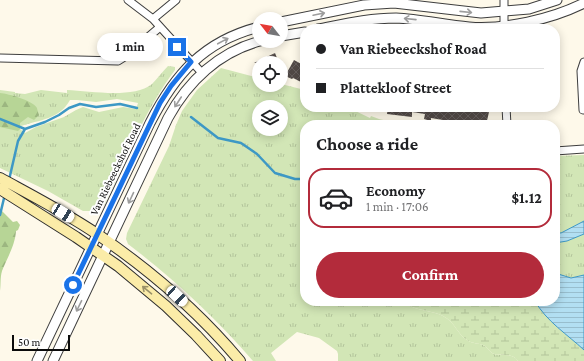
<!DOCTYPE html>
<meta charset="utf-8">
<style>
body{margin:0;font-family:"Crimson Pro",serif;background:#f2f2f2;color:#202124;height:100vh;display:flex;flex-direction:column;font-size:15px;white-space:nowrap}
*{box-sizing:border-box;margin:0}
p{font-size:13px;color:#757577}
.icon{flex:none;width:22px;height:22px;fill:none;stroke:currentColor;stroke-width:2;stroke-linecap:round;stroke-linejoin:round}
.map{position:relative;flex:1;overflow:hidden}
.sheet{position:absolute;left:300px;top:120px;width:260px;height:186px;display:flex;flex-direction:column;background:#fff;border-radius:16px;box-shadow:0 2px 10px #0003}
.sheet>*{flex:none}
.top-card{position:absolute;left:300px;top:24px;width:260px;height:88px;border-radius:16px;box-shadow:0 2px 10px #0003;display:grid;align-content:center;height:88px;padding:0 16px;background:#fff}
.needle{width:26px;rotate:301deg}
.tools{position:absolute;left:252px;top:12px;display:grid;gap:8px}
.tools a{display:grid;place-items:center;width:36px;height:36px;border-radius:50%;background:#fff;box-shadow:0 2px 10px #0003;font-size:20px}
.scale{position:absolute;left:12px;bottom:10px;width:58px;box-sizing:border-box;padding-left:4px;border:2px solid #0b0b0b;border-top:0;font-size:11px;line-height:14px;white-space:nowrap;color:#0b0b0b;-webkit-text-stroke:3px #fff;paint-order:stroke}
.end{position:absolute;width:18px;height:18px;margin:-9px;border:5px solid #1a73e8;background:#fff;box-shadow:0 0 0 2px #fff}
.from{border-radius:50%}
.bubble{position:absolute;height:28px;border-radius:14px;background:#fff;box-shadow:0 2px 10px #0003;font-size:13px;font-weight:700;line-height:28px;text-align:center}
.car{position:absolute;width:12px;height:24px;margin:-12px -6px;border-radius:5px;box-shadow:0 0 3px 1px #0007;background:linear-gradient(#fff 24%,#345 0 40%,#fff 0 76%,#345 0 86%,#fff 0)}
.top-card b{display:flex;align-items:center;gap:14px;height:38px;font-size:15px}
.top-card b+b{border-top:1px solid #e0e0e0}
.top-card i{width:10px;height:10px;background:#202124}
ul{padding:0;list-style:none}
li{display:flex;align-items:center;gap:12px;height:60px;margin:0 8px 6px;padding:0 8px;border:2px solid #e0e0e0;border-radius:16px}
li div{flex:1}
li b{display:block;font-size:15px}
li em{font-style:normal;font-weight:700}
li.current{border-color:#b32b3b}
li>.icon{width:36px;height:36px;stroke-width:1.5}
h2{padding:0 16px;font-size:18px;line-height:48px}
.primary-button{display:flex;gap:8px;margin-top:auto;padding:8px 16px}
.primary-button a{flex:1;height:46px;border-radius:24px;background:#b32b3b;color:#fff;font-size:16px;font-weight:700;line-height:46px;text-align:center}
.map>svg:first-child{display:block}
</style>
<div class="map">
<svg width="584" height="361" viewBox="0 0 584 361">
<defs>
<pattern id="grass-tufts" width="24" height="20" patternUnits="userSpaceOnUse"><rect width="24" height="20" fill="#d2e6b6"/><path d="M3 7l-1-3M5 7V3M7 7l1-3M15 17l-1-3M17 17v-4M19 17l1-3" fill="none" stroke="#b3c49b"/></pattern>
<pattern id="forest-firs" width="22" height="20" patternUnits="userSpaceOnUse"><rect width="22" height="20" fill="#b7d596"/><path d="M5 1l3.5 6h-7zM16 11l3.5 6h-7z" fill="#9cb680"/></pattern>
<pattern id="wetland-marsh" width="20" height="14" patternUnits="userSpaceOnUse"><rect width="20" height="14" fill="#d2e6b6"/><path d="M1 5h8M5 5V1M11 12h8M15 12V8" fill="none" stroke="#b3c49b"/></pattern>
<pattern id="water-rules" width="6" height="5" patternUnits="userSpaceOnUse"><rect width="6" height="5" fill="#b2dff2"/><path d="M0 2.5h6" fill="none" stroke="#98bece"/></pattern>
<pattern id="building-cross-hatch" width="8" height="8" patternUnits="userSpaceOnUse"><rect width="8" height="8" fill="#534b48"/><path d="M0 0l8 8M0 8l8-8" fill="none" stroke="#67605e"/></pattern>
</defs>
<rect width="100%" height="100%" fill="#fef9ea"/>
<path fill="url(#grass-tufts)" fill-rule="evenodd" d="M 168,66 L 175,67 L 175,70 C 145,110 126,158 105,204 L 102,207 L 95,211 L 83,211 L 48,191 L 0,168 L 0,90 L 15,92 L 15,93 L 25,94 L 41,90 L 67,93 L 67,90 C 91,91 133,99 152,84 C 157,79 163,71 168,66 ZM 117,99 L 138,103 L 136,109 L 123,107 L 99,112 L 83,107 L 76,110 L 64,117 L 36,127 L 25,133 L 20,129 L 21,126 C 39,120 60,119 70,100 L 77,100 L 96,102 Z
M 221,68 L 259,78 L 259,85 L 281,85 L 281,84 L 305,90 L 305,107 L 347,107 L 370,118 L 371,116 L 379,119 L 405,125 L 305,125 L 305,301 L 409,301 L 410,306 C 421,311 433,311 443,316 C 456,323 457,334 467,340 C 472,344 480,343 485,346 C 488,348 489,351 492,353 C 500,358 511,351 518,361 L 338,361 L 338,354 L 337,351 L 319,338 L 297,332 L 271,353 L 276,361 L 253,361 C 215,317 174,279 128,244 L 126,239 L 127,233 L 169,146 L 176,125 L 182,111 L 197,90 ZM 259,107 L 281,107 L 281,129 L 259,129 Z
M 584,155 L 584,221 L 561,233 L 555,232 L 555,156 Z
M 584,234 L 584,275 L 571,278 L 555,273 L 555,243 L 567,241 Z"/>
<path fill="url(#forest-firs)" d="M 0,93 C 9,94 32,100 37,108 C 37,109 39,115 39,115 L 34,120 L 28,117 L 20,123 L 20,129 L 18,131 L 0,127 Z
M 0,209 L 13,222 L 17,221 L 20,225 L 18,230 L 16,231 C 15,246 7,258 2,271 C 0,278 1,284 0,291 Z"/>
<path fill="url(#wetland-marsh)" d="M 409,301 L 535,301 C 546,321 568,335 584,350 L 584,361 L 518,361 C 511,351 500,358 492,353 C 489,351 488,348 485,346 C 480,343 472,344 467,340 C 457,334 456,323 443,316 C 433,311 421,311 410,306 Z"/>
<path fill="url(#water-rules)" stroke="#3d98c5" d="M 584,221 L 584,234 L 567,241 L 555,243 L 555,232 L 561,233 Z
M 555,273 L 571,278 L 584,275 L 584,350 C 568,335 546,321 535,301 L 555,301 Z"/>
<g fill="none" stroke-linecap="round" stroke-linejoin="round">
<path stroke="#3d98c5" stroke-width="2.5" d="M 191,117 L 218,138 L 241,143 L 257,154 L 275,173 L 295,179 L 305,179
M 0,119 L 25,129 L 45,122 L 59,115 L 69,108 L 80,104 L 96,107 L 120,104 L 137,108
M 9,180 L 18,141 L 25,129
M 0,215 L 5,194"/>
</g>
<path fill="url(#building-cross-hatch)" d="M 275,53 L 279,63 L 254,63 Z
M 294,60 L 305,66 L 305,84 L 293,78 L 292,79 L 285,76 Z
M 388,107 L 469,107 L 468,109 L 489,112 L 486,125 L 451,125 L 451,123 L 448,122 L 449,121 L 431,118 L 431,121 L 424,119 L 425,114 L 412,112 L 412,117 L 387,114 Z"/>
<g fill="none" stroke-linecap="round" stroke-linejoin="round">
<g stroke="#3e3e3e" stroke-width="9">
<path id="minor" d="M 128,0 L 153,19 L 202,73
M 504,0 L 504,29
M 153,19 L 176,0
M 0,58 L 118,61 L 126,56 L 160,27
M 506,107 L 507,125
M 583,110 L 581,71 L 584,62
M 555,151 L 584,149"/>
</g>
<g stroke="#3e3e3e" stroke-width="11">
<path id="tertiary" d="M 281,22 L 364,5 L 394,3 L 481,13 L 529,9 L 557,0
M 318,29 C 344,24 369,18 396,18 C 420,19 445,25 469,27 C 504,30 552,19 584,3
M 281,36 L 305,32
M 37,361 L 150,123 C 175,74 204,41 259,27
M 53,361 L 168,118 C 188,81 219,52 260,41"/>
</g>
<g stroke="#2d2d2d" stroke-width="12">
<path id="secondary" d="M 0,178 C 33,196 66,213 97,234 C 150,270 199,312 240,361
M 0,189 L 76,237 L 118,266 L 166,306 L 196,335 L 220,361"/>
</g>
<use href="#minor" stroke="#fff" stroke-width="7"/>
<use href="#tertiary" stroke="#fff" stroke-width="9"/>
<use href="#secondary" stroke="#fbeca8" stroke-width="10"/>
</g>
<defs><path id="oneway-shaft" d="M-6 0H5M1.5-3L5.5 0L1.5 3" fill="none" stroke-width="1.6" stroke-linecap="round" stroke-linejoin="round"/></defs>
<g stroke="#9d9d9d">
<use href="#oneway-shaft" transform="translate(466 12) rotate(6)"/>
<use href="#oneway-shaft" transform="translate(319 14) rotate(-12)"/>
<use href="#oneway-shaft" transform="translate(410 19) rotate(-174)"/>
<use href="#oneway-shaft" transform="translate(223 41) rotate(-28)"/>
<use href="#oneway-shaft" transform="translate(178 102) rotate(123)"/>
<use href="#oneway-shaft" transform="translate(131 198) rotate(115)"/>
<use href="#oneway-shaft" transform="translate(79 306) rotate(116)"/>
</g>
<use stroke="#9b9269" href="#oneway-shaft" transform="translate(147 290) rotate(-140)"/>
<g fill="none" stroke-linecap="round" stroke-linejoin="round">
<path stroke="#1a73e8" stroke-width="5" d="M 73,285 L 160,103 L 171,86 L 191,62 L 177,47"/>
</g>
<g text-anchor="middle" stroke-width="4" stroke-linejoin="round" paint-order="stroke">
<g font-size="11" fill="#0b0b0b" stroke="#fff">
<text transform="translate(115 169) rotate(-64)" y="4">Van Riebeeckshof Road</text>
</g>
</g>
</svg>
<div class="tools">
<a><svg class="needle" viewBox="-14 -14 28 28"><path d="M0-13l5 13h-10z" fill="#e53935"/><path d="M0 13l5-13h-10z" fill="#757577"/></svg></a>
<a><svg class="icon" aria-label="locate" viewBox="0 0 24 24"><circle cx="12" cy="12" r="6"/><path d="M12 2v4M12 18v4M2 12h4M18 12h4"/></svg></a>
<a><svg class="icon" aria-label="layers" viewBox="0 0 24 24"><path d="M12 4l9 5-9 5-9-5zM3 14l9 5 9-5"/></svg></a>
</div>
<div class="scale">50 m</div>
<i class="end from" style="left:73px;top:285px"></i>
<i class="end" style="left:177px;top:47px"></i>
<div class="bubble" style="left:97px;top:33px;width:66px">1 min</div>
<i class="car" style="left:63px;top:213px;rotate:122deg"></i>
<i class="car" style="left:177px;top:296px;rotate:133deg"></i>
<div class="top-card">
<b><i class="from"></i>Van Riebeeckshof Road</b>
<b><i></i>Plattekloof Street</b>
</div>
<section class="sheet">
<h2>Choose a ride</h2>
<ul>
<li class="current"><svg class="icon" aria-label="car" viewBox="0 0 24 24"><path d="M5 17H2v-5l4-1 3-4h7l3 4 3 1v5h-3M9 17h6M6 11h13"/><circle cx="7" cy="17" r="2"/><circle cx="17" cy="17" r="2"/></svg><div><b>Economy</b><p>1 min · 17:06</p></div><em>$1.12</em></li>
</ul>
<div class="primary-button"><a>Confirm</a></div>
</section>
</div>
